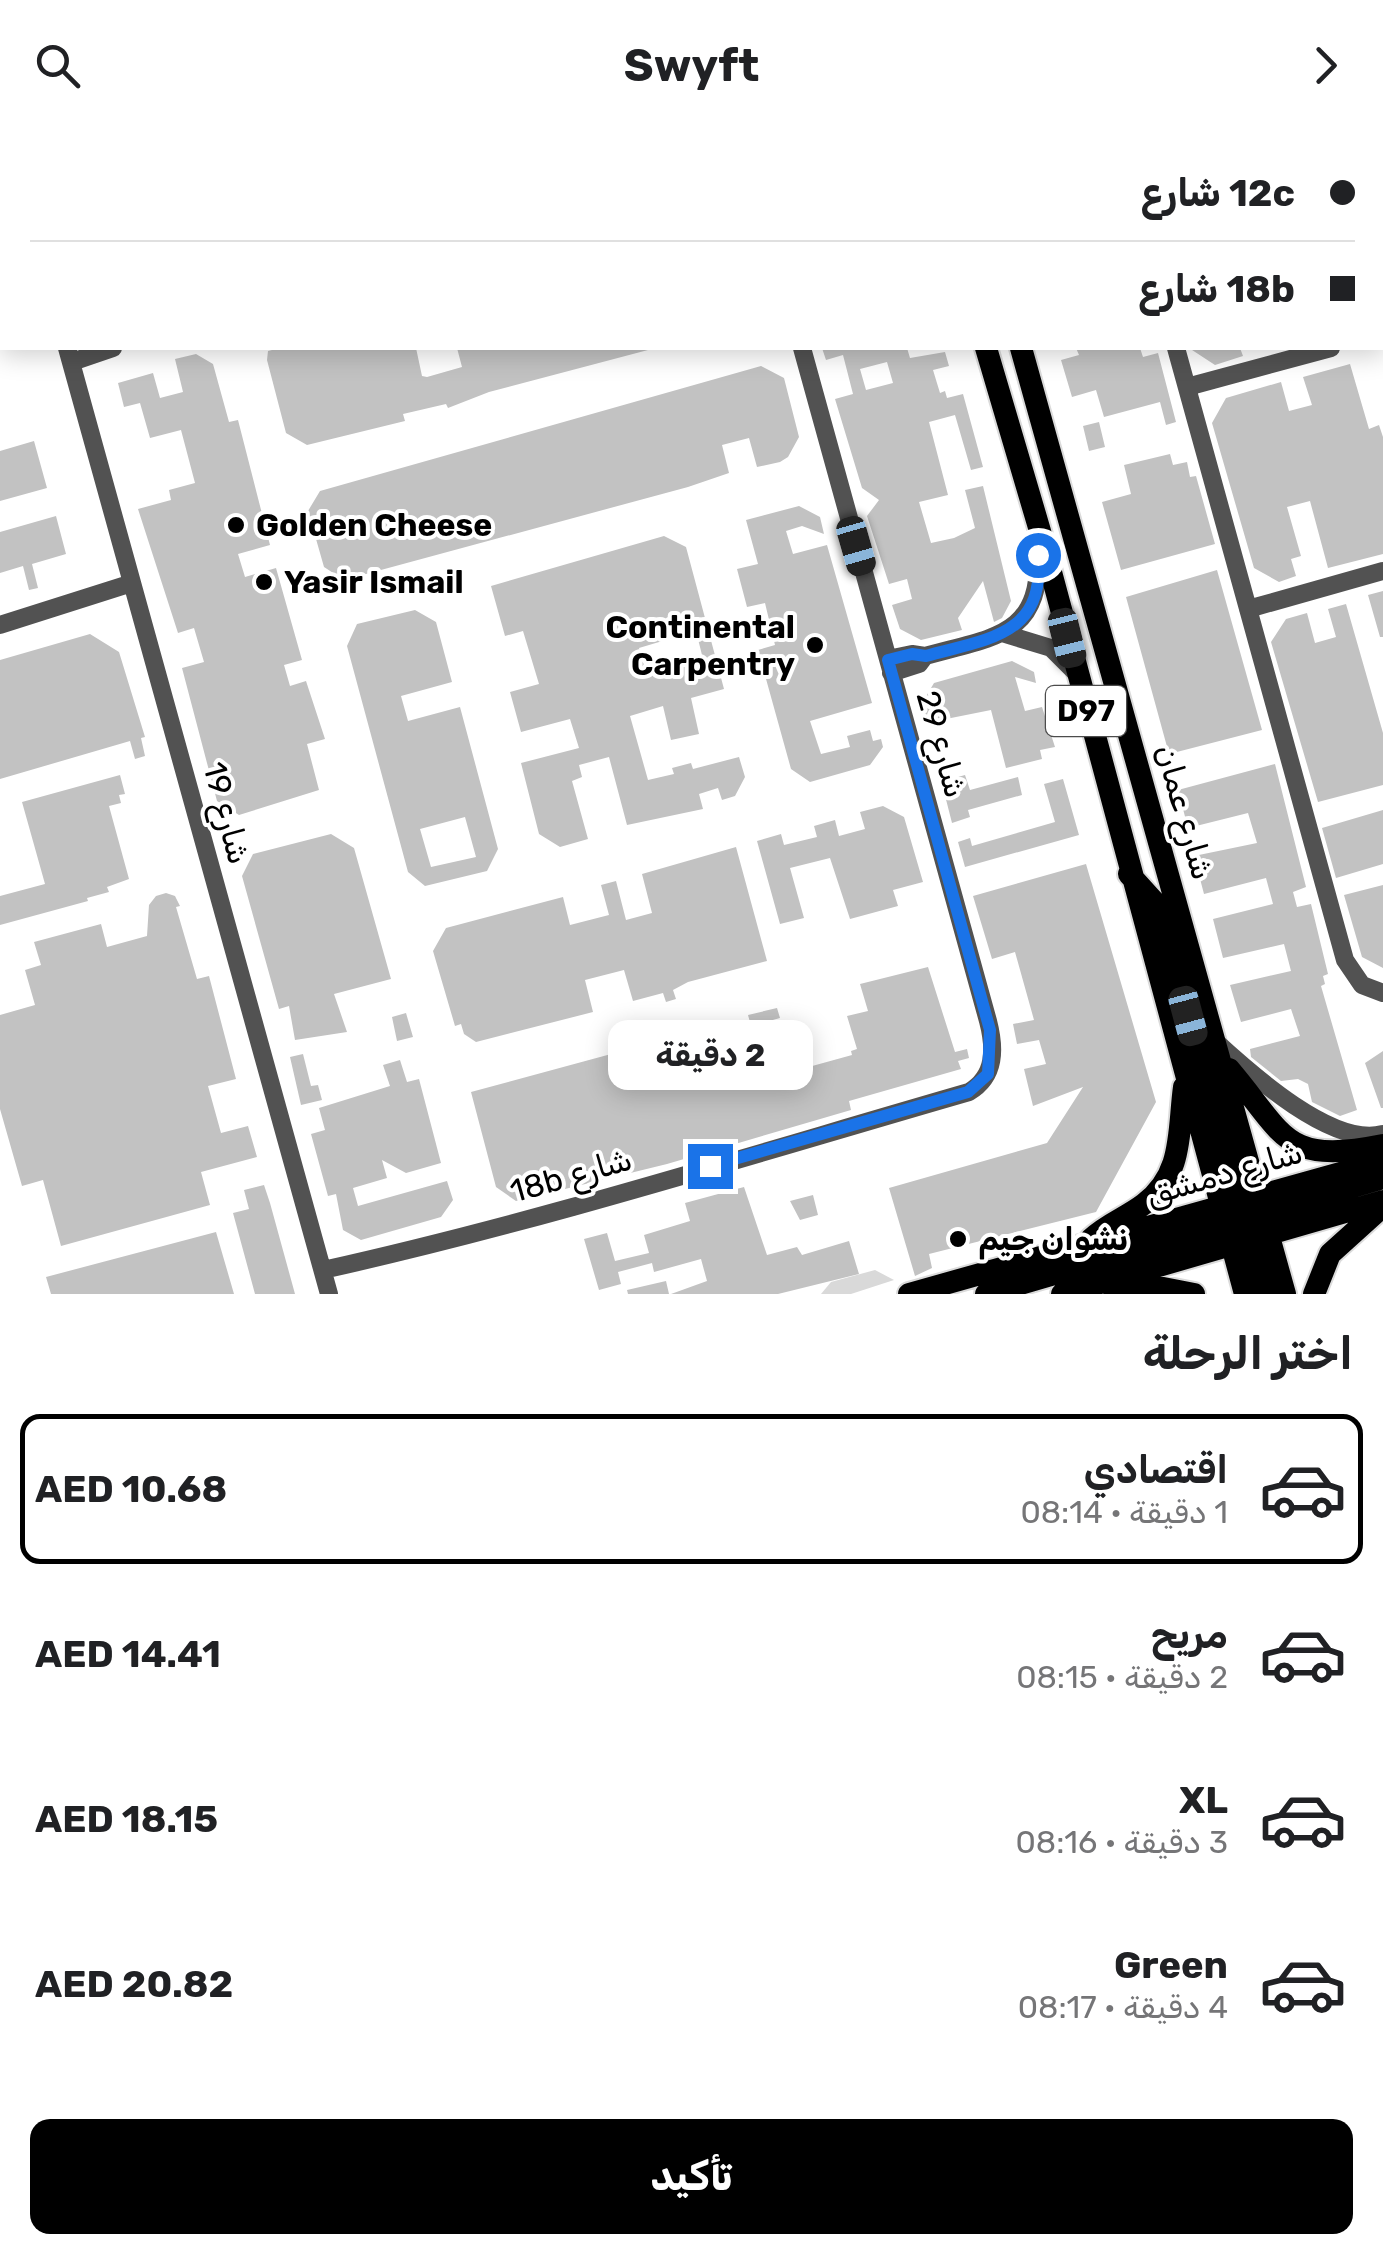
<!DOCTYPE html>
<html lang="ar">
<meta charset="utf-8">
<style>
body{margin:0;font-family:Rubik,Vazirmatn,sans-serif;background:#f6f6f6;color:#202124;direction:rtl;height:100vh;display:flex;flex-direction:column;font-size:38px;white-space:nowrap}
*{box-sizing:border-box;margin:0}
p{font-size:32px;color:#757577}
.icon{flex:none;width:55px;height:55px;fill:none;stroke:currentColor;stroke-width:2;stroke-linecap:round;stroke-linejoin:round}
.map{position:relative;height:1164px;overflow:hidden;direction:ltr}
.side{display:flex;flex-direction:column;background:#fff;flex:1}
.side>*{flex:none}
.top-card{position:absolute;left:0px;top:0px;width:1385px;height:220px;box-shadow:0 5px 25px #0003;direction:rtl;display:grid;align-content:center;height:220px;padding:0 30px;background:#fff}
.end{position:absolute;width:45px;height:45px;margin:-22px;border:12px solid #1a73e8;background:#fff;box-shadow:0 0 0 5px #fff}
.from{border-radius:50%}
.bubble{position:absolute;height:70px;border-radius:20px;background:#fff;box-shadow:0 5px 25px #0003;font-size:32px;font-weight:700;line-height:70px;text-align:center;direction:rtl}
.car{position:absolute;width:30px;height:60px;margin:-30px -15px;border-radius:12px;box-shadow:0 0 8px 2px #0007;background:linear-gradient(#222 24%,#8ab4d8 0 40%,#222 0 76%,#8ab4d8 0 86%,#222 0)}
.top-card b{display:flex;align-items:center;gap:35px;height:95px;font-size:38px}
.top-card b+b{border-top:2px solid #e0e0e0}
.top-card i{width:25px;height:25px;background:#202124}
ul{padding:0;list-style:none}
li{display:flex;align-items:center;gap:30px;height:150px;margin:0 20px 15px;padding:0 10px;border:5px solid transparent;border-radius:20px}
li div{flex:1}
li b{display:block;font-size:38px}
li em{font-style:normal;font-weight:700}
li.active{border-color:#000}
li>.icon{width:90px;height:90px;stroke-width:1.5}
h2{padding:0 30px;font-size:45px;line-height:120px}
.cta{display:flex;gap:20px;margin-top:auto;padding:20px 30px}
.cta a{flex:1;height:115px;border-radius:20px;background:#000;color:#fff;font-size:40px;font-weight:700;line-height:115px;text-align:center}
header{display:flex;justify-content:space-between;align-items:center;height:130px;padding:0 30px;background:#fff;font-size:45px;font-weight:700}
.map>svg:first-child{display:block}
</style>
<header><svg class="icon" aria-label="forward" viewBox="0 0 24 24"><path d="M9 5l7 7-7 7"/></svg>Swyft<svg class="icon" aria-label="search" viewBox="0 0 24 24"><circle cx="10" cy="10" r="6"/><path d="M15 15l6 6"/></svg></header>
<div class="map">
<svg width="1383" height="1164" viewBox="0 0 1383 1164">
<rect width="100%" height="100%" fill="#fff"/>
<path fill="#d9d9d9" d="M 875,1140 L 894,1150 L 851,1164 L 821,1164 L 831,1152 Z"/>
<path fill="#c2c2c2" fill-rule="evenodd" d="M 280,218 L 416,218 L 422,246 L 427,247 L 462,237 L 457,218 L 648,220 L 489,262 L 448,278 L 446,274 L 403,284 L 405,291 L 307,315 L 286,303 L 267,230 L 268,221 Z
M 822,218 L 907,218 L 910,228 L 945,222 L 949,236 L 933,240 L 940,263 L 945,261 L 947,268 L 963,264 L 983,337 L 971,340 L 955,285 L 929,292 L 948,365 L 919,372 L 931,413 L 954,408 L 975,398 L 965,360 L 983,356 L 1011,471 L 1002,488 L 994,492 L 983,451 L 958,488 L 962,500 L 921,510 L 900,499 L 892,475 L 912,469 L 907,449 L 889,454 L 867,386 L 879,370 L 862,358 L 835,269 L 853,264 L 843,225 L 826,230 ZM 887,232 L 893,253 L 866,260 L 860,239 Z
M 1076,218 L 1140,218 L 1143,227 L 1158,223 L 1176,292 L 1166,295 L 1160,272 L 1104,287 L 1096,260 L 1072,267 L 1061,230 L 1079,225 Z
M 1189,218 L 1240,218 L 1243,226 L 1215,235 Z
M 196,224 L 213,234 L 229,292 L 238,290 L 270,415 L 238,424 L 245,447 L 276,438 L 302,530 L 284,535 L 290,556 L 306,551 L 325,609 L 307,614 L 319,660 L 239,685 L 217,671 L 182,538 L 204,532 L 194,498 L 178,503 L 138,379 L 171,370 L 169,360 L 195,353 L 181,300 L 150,308 L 140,273 L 124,277 L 118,253 L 153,243 L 160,268 L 183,262 L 175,229 Z
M 1350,234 L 1369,299 L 1379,295 L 1383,307 L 1383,424 L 1328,438 L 1310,371 L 1287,377 L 1301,426 L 1291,429 L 1296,446 L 1279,452 L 1254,438 L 1212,293 L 1226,268 L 1281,252 L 1289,281 L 1312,275 L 1303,247 Z
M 761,236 L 784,248 L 799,307 L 788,327 L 780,332 L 757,337 L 749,308 L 722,315 L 729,343 L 688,357 L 344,450 L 324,437 L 308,381 L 320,361 Z
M 1099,292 L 1105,317 L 1089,321 L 1083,296 Z
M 34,311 L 47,358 L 0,371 L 0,321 Z
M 1170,324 L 1173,335 L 1187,332 L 1190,347 L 1196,346 L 1215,414 L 1121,440 L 1102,372 L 1131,364 L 1124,335 Z
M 799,376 L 820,387 L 824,404 L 802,396 L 786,401 L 793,424 L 827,415 L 872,573 L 810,591 L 821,624 L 850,617 L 847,606 L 870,600 L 873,611 L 881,609 L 883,617 L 870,635 L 810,652 L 791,639 L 758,520 L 775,515 L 765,473 L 747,477 L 737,439 L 758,434 L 746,390 Z
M 56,386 L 66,424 L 32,434 L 38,458 L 29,460 L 23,436 L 0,443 L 0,402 Z
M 664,406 L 686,417 L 724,559 L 691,568 L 699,604 L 671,610 L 663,576 L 630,586 L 648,650 L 674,644 L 672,638 L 691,633 L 693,639 L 739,627 L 745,647 L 735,666 L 722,670 L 718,658 L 699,664 L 703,679 L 627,695 L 609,627 L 579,635 L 582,647 L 572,651 L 588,709 L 560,717 L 539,704 L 521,633 L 579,618 L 570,589 L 521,602 L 510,562 L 539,554 L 523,501 L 505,506 L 491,456 ZM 696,501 L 702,525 L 646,541 L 639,518 Z
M 1217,440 L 1262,600 L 1169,624 L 1126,467 Z
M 1383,461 L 1383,507 L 1380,507 L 1368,465 Z
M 1346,474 L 1383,603 L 1383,655 L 1318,672 L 1271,512 L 1286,489 L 1307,483 L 1315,513 L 1336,507 L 1328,479 Z
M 415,480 L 436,492 L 452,552 L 401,566 L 408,591 L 460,577 L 498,719 L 487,741 L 425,756 L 408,742 L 347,516 L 357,494 ZM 465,687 L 476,727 L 431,737 L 420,699 Z
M 90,504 L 119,522 L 145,607 L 141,608 L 145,626 L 135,629 L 130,611 L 0,649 L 0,530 Z
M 1012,531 L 1034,542 L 1036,553 L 1015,547 L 1025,581 L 1042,577 L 1055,617 L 1040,620 L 1042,629 L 1006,638 L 991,580 L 926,593 L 919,578 L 934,553 Z
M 1275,634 L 1306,757 L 1293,762 L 1297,777 L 1311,774 L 1328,844 L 1323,846 L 1325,854 L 1321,856 L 1357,980 L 1340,986 L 1312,972 L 1308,954 L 1298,949 L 1281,951 L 1251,927 L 1250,919 L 1300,906 L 1291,879 L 1241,892 L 1230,855 L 1291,841 L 1284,814 L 1223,828 L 1213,789 L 1273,774 L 1266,748 L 1204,764 L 1194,726 L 1257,713 L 1248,683 L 1188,698 L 1178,660 Z
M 948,636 L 951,649 L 965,645 L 970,660 L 1018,647 L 1022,665 L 968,680 L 970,687 L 952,693 L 938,638 Z
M 120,645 L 125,664 L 119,665 L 121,673 L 109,676 L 129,749 L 107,757 L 109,762 L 87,768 L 88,771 L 0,795 L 0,766 L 45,754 L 22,672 Z
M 1063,649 L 1079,705 L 965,737 L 958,712 L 970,708 L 972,716 L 1055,692 L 1044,654 Z
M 883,676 L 904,687 L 923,752 L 893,760 L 898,776 L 850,789 L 830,728 L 790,738 L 804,788 L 780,794 L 757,711 L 781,704 L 784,715 L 817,707 L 814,696 L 835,690 L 839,706 L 865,699 L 860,682 Z
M 1383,680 L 1383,734 L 1336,748 L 1322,698 Z
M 331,704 L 354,718 L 391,849 L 334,864 L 347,902 L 295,910 L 289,876 L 279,879 L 242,746 L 253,724 Z
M 736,717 L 767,831 L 688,852 L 673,860 L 676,869 L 666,872 L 663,863 L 633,871 L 624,840 L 585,850 L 593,882 L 476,912 L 464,904 L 461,894 L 455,896 L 433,821 L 446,798 L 563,767 L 570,795 L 609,785 L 601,755 L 616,751 L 626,790 L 652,783 L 642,744 Z
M 1086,734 L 1156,972 L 1096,1082 L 929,1124 L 932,1138 L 915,1146 L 889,1058 L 1047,1013 L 1083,957 L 1033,976 L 1024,939 L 1046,934 L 1039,910 L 1017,914 L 1013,894 L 1034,890 L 1015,822 L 992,829 L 973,766 Z
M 1383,755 L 1383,838 L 1362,827 L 1344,765 Z
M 166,763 L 175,766 L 180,776 L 176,777 L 197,849 L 209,846 L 236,949 L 208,956 L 221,1003 L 248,996 L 257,1027 L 201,1042 L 210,1075 L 61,1116 L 43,1050 L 22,1056 L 0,979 L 0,885 L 35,875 L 25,840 L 41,835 L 34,812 L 101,794 L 107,817 L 147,806 L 149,775 L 156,766 Z
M 928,837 L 955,922 L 967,919 L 969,928 L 958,931 L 961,939 L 849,971 L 851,980 L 667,1034 L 516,1071 L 496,1057 L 471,962 L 729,892 L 737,922 L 795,906 L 805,938 L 852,925 L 851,921 L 857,919 L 847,886 L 868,881 L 860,854 Z
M 777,878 L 780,888 L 751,896 L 748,885 Z
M 406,883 L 413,907 L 397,911 L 392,887 Z
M 1383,921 L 1383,978 L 1381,978 L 1365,933 Z
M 303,924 L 311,956 L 318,955 L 322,970 L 301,975 L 290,927 Z
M 400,930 L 407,952 L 419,949 L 441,1033 L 406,1043 L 382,1030 L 387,1048 L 353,1058 L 358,1076 L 447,1051 L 453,1070 L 441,1087 L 361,1110 L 343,1100 L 336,1064 L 328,1066 L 311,1004 L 325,1000 L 319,978 L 390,956 L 383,935 Z
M 264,1055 L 270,1073 L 295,1164 L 255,1164 L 233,1083 L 249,1079 L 244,1060 Z
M 744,1057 L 767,1125 L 797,1117 L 802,1125 L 849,1111 L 859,1144 L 778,1164 L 671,1164 L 707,1151 L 701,1129 L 654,1142 L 652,1133 L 618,1142 L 621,1154 L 599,1160 L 584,1109 L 607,1103 L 615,1131 L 649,1123 L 644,1105 L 690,1091 L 685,1073 Z
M 813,1065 L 818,1085 L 800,1090 L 790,1071 Z
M 216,1102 L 234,1164 L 51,1164 L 46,1147 Z
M 666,1151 L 669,1164 L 628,1164 L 627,1160 Z"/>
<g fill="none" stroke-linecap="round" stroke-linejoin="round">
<g stroke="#dbdbdb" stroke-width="26">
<path id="major" d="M 923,0 L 924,2
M 955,0 L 957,2
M 986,218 L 1040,401 L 1245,1164
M 1021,218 L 1285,1164
M 1129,744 L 1158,776 L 1265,1164
M 1229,939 C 1286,1006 1283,1035 1383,1015
M 1091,1109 C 1107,1094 1127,1087 1144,1074 C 1184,1044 1178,1001 1184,957
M 1114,1160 L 1153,1156 L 1194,1164
M 909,1164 L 1383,1031
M 986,1164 L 1383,1048
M 1062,1164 L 1383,1071
M 1314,1164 L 1330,1124 L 1380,1079"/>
</g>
<path stroke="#525252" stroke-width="18" d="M 5,0 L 6,2
M 425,0 L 425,2
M 1116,0 L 1117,2
M 978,2 L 987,0
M 1254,2 L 1263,0
M 1382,203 L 1383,203
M 67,218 L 329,1164
M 1176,218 L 1345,830 L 1362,855 L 1383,863
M 72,232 L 113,218
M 1187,257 L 1331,218
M 1248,479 L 1383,441
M 0,495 L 132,453
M 1005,504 L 1051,518 L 1076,543
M 888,529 L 912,524 L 925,526 C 993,507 1042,507 1038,422
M 891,543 L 919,534 L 925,526
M 1216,912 C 1251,944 1333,1018 1383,1004
M 323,1140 C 539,1092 754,1024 969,962 C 996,946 995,918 988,891 L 802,218"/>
<use href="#major" stroke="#000" stroke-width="22"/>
</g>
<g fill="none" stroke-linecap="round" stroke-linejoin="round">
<path stroke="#1a73e8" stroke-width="12" d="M 710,1036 L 968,962 L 988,944 L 990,900 L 888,530 L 912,524 L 926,526 C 987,509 1046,506 1038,425"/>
</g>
<g fill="#000" stroke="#fff" stroke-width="4">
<circle cx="236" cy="395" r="10"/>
<circle cx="264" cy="452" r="10"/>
<circle cx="815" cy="515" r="10"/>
<circle cx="958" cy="1109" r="10"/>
</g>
<g text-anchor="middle" stroke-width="8" stroke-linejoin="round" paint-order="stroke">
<rect fill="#fff" stroke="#4c4c4c" stroke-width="2.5" x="1046" y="556" width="80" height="50" rx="8"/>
<g font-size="30" font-weight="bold" fill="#000">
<text x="1086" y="591">D97</text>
</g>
<g font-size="32" font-weight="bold" fill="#000" stroke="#fff" text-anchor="start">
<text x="256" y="406">Golden Cheese</text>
<text x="284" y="463">Yasir Ismail</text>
<text x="795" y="508" text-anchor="end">Continental<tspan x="795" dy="37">Carpentry</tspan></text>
<text x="978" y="1120">نشوان جيم</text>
</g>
<g font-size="32" fill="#000" stroke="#fff">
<text transform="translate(942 614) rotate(74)" y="11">شارع 29</text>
<text transform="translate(1185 682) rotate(74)" y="11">شارع عمان</text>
<text transform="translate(227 683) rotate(75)" y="11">شارع 19</text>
<text transform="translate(1224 1043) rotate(-16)" y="11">شارع دمشق</text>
<text transform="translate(571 1045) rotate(-16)" y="11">18b شارع</text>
</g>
</g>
</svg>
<i class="end from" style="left:1038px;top:425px"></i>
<i class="end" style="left:710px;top:1036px"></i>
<div class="bubble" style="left:608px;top:890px;width:205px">2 دقيقة</div>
<i class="car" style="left:856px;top:416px;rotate:164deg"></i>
<i class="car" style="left:1067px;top:508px;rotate:166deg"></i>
<i class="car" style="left:1188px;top:886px;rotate:165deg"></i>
<div class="top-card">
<b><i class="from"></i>12c شارع</b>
<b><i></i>18b شارع</b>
</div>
</div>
<section class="side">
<h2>اختر الرحلة</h2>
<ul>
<li class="active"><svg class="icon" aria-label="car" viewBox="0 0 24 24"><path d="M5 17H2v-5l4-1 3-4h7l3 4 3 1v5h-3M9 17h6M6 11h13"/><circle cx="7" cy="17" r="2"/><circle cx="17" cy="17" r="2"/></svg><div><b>اقتصادي</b><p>1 دقيقة · 08:14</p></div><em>AED 10.68</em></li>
<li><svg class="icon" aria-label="car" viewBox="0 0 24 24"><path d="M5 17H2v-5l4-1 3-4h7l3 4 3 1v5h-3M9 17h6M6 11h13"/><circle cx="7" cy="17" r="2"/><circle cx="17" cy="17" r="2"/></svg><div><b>مريح</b><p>2 دقيقة · 08:15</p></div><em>AED 14.41</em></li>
<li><svg class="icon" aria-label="car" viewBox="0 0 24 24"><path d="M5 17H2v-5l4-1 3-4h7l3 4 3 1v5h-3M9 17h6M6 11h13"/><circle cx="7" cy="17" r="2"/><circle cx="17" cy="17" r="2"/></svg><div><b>XL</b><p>3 دقيقة · 08:16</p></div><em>AED 18.15</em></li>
<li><svg class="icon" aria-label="car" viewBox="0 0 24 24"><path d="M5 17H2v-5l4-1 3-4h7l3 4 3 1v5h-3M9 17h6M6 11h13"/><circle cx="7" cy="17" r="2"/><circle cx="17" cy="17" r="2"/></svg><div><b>Green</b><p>4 دقيقة · 08:17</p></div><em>AED 20.82</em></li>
</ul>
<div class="cta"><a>تأكيد</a></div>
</section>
